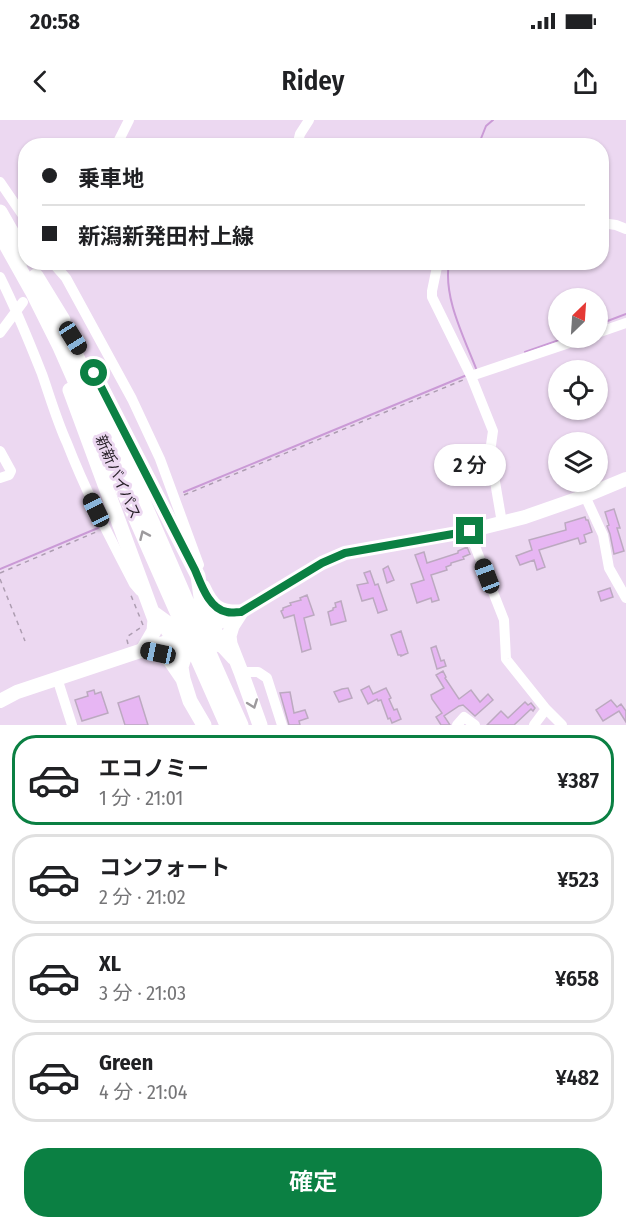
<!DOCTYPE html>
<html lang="ja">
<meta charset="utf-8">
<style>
body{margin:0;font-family:"Fira Sans Condensed","Noto Sans JP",sans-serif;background:#f6f6f6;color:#202124;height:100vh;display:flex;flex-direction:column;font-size:22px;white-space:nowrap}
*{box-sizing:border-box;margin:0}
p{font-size:20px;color:#757577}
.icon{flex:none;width:33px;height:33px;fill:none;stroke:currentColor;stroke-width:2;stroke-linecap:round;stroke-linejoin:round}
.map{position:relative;height:605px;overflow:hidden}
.details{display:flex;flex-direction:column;background:#fff;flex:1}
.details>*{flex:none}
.top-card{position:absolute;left:18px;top:18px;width:591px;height:132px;border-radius:24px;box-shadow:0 2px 4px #0004;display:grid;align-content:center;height:132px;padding:0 24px;background:#fff}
.needle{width:39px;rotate:25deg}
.controls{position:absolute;left:548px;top:168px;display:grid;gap:12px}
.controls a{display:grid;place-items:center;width:60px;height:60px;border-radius:50%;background:#fff;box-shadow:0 2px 4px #0004;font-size:30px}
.end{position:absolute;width:27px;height:27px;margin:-14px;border:8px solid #0b8043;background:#fff;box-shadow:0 0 0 3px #fff}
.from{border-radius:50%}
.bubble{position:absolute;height:42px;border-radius:21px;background:#fff;box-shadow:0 2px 4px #0004;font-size:20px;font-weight:600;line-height:42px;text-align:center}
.car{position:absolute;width:18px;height:36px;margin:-18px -9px;border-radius:8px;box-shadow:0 0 4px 2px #0007;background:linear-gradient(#222 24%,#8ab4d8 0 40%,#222 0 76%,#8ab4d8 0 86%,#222 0)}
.top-card b{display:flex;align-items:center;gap:21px;height:57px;font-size:22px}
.top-card b+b{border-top:2px solid #e0e0e0}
.top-card i{width:15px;height:15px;background:#202124}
ul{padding:10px 0 0;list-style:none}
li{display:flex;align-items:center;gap:18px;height:90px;margin:0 12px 9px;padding:0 12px;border:3px solid #e0e0e0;border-radius:24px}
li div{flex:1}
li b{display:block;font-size:22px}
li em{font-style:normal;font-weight:600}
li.active{border-color:#0b8043}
li>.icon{width:54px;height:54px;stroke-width:1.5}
.button{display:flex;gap:12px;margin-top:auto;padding:12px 24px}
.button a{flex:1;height:69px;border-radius:24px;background:#0b8043;color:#fff;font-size:24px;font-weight:600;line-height:69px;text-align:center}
.status{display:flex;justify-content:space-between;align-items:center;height:42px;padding:0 30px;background:#fff;direction:ltr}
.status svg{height:16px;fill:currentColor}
header{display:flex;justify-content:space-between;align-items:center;height:78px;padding:0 24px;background:#fff;font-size:27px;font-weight:600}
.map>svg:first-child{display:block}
</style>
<div class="status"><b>20:58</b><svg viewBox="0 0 49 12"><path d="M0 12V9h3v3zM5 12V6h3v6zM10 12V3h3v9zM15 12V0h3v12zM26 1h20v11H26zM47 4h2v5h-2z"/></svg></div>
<header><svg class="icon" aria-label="back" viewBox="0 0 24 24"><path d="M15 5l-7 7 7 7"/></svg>Ridey<svg class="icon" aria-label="share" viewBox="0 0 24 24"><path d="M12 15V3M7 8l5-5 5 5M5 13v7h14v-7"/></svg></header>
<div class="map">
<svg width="626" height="605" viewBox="0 0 626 605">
<rect width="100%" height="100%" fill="#ecd8f1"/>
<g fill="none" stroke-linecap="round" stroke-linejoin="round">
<path stroke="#ca9ad6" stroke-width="2" d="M 478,26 L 486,6 L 493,0
M 449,142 C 443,178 464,217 477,251
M 597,205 L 626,194
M 525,232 L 565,218
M 184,372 L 467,255
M 0,449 L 98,408"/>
</g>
<path fill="#e7b6f3" stroke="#bca9c0" stroke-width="1.5" d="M 614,389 L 620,408 L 617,408 L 624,431 L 614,434 L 610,414 L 607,406 L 609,405 L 605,392 Z
M 585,397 L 586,400 L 588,400 L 592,412 L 584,415 L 586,422 L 580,424 L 578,418 L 539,430 L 545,447 L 537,450 L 534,440 L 520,445 L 516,436 L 532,430 L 529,420 L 566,410 L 565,403 Z
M 467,427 L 470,434 L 463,437 L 464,439 L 451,443 L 451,445 L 446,447 L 447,450 L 431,455 L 439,480 L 432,482 L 431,478 L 417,483 L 411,464 L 424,460 L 415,435 L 424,432 L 427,443 L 458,433 L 458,431 Z
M 388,446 L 394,460 L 387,463 L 383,449 Z
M 370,451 L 375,465 L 378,464 L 387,490 L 378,493 L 373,478 L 362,481 L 357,465 L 368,463 L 364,453 Z
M 610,468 L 613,477 L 601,481 L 598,472 Z
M 307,475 L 314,495 L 304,498 L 311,529 L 302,532 L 294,495 L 284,498 L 281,491 L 283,490 L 283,488 L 291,485 L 290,483 L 301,480 L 300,478 Z
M 341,481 L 346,501 L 331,505 L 328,492 L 333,490 L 333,488 L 336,487 L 335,483 Z
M 401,511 L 408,533 L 401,536 L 401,535 L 398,535 L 391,515 Z
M 436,526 L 441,541 L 444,540 L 446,546 L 437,549 L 431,528 Z
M 443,551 L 446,557 L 445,558 L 459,579 L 471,570 L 480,582 L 488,574 L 493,580 L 475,596 L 463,585 L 459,586 L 444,596 L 450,605 L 441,605 L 436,597 L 442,593 L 432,579 L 431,575 L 444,568 L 436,555 Z
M 369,566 L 373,574 L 386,568 L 391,578 L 389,579 L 394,590 L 397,589 L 401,599 L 392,603 L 390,598 L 388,599 L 381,580 L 378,581 L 377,579 L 368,584 L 361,570 Z
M 348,568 L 352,578 L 339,582 L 334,572 L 342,569 Z
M 94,570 L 95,574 L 101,572 L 108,593 L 82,601 L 75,580 L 88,576 L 87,572 Z
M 290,572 L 294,593 L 305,590 L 308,598 L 299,601 L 300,605 L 289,605 L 280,573 Z
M 139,576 L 148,605 L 125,605 L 118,583 Z
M 611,580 L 617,587 L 621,584 L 626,591 L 626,602 L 619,591 L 603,601 L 596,590 Z
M 525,582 L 528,585 L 531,583 L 535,588 L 533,591 L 531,589 L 514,605 L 487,605 L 501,591 L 508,598 Z"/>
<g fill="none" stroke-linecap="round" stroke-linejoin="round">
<path stroke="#ad9db1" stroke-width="1.5" stroke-dasharray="4.5 4.5" stroke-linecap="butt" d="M 184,375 L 463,260
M 0,453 L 96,412
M 0,459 L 25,521
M 128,524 L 127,520 L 128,516 L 140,508 L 143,505 L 130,473"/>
<path stroke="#fff" stroke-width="10" d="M 116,26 L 129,0
M 297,26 L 300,14 L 309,0
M 0,62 L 26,100
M 602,103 L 616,105 L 626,109
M 52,142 L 66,158 L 132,279 L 160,339 L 199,445
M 438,142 L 432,171 L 432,177 L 471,256 L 493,311 L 490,332 L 502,403
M 0,157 C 16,189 29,221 42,254 C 50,277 57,301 67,323 C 86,372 110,418 134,464 L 140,471
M 0,213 L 23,182
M 597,213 L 626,203
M 471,256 L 584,218
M 0,331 L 11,351 L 9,355 L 0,358
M 585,376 L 603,415 L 609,448 L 626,478
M 469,411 L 504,500 L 506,539 L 546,589 L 562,605
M 241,552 L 258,552 L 267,558 L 282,605
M 57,558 L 72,605
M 457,605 L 464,597 L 475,605
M 534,605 L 546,589"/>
<path stroke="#fff" stroke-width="14" d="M 203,510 L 241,492 L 322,443 L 345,433 L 469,411 L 525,397 L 585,376 L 626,359
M 0,581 L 17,572 L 182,517"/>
<path stroke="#fff" stroke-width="15" d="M 0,92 L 26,138
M 0,114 L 32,171 L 60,227 L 227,605
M 36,156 L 63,200
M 55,193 C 123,327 179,468 241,605
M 93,251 L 198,456 L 202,484 L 181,547 L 183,559
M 70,270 L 155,500 L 154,511 L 143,530 L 162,534 L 170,540 L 183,559 L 190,581 L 204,605
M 203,467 C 212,487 219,493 241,492
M 206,477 L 212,506 L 223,526
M 152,492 L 170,505 L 223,526 L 234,538
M 241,492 L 232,506 L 229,516 L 230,524 L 241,552 L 260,605
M 161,499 L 174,520 L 181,547"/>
</g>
<defs><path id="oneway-chevron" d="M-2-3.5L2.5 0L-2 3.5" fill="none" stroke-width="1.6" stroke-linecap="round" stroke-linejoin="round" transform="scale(1.5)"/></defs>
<g stroke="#9d9a9d">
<use href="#oneway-chevron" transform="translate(144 415) rotate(-114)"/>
<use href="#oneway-chevron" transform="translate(253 584) rotate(70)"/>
</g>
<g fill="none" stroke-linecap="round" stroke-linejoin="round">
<path stroke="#0b8043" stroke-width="8" d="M 94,253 L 195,450 C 201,464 209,489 227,492 C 231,493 237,492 241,492 L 322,443 L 345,433 L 470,411"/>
</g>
<g text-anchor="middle" stroke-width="6" stroke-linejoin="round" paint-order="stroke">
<g font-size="15" fill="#251e26" stroke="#ecd8f1">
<text transform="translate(118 357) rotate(66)" y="5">新新バイパス</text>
</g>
</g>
</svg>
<div class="controls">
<a><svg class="needle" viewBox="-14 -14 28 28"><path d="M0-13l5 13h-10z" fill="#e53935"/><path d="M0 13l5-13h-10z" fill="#757577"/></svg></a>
<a><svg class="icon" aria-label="locate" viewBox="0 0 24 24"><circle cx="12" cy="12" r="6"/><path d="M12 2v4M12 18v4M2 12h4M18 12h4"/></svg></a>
<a><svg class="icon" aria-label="layers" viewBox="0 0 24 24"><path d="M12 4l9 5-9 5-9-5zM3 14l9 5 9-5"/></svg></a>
</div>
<i class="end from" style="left:94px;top:253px"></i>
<i class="end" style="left:470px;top:411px"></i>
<div class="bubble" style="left:434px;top:324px;width:72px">2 分</div>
<i class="car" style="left:73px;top:218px;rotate:148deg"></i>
<i class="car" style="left:96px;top:390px;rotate:334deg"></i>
<i class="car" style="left:487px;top:456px;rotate:339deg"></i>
<i class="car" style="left:158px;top:533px;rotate:282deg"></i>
<div class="top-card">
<b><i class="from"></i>乗車地</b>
<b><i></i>新潟新発田村上線</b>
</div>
</div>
<section class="details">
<ul>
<li class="active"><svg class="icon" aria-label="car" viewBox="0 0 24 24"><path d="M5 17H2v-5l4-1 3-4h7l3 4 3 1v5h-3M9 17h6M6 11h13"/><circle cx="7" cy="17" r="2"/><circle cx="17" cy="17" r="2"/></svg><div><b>エコノミー</b><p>1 分 · 21:01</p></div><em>¥387</em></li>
<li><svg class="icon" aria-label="car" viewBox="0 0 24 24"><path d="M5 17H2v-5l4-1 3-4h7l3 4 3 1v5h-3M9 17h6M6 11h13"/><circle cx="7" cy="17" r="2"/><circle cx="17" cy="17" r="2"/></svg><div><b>コンフォート</b><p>2 分 · 21:02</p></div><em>¥523</em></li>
<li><svg class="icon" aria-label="car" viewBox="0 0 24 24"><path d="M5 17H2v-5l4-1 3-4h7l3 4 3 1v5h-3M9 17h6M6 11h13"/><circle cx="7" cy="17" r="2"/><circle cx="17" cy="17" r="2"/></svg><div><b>XL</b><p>3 分 · 21:03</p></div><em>¥658</em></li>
<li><svg class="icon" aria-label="car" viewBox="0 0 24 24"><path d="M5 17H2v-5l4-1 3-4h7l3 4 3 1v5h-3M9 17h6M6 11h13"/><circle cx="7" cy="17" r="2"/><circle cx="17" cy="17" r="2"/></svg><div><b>Green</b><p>4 分 · 21:04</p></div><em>¥482</em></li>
</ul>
<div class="button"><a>確定</a></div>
</section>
